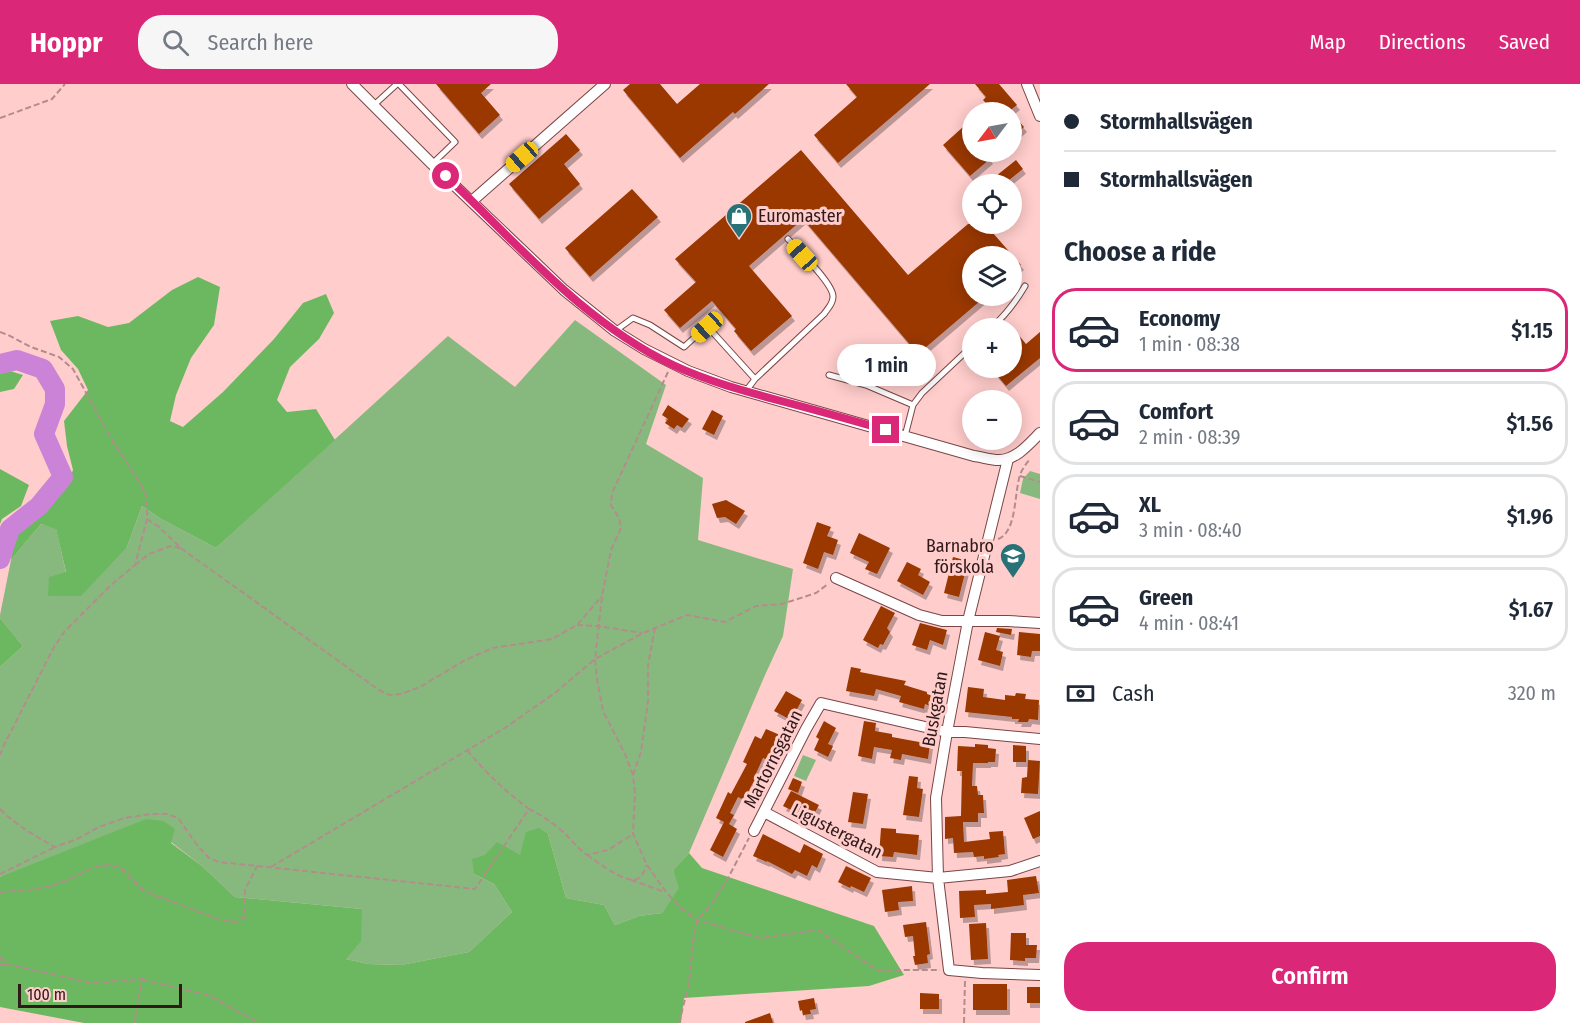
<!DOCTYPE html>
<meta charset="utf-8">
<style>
body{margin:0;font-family:"Fira Sans Condensed",sans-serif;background:#f6f6f7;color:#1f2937;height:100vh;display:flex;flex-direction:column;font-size:22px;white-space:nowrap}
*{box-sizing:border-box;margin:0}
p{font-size:20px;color:#747a83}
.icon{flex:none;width:33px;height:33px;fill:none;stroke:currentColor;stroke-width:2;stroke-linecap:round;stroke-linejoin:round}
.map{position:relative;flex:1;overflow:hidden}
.panel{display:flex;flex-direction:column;background:#fff;width:540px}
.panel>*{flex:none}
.hud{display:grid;align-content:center;height:132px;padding:0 24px;background:#fff}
.needle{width:39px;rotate:238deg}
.controls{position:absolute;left:962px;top:18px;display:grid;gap:12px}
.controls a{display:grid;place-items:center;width:60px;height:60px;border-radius:50%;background:#fff;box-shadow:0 3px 15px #0003;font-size:30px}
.scale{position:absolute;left:18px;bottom:15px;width:164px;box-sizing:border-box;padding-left:6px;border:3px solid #2f1919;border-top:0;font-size:16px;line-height:21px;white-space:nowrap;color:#2f1919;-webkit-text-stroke:4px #ffcdcb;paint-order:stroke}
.end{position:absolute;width:27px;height:27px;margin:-14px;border:8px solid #db2777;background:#fff;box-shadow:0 0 0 3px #fff}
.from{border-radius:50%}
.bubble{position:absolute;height:42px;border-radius:21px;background:#fff;box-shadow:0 3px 15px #0003;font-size:20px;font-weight:600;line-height:42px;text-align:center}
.car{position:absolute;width:18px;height:36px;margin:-18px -9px;border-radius:8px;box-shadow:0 0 4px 2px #0007;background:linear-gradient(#f5c518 24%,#345 0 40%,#f5c518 0 76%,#345 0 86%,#f5c518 0)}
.hud b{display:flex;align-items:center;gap:21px;height:57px;font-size:22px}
.hud b+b{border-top:2px solid #e0e1e3}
.hud i{width:15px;height:15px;background:#1f2937}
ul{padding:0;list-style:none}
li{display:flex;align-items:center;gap:18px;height:84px;margin:0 12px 9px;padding:0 12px;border:3px solid #e0e1e3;border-radius:24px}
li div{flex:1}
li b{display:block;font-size:22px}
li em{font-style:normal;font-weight:600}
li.on{border-color:#db2777}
li>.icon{width:54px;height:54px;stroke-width:1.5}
h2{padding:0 24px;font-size:27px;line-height:72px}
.pay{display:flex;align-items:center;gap:15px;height:66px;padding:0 24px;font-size:22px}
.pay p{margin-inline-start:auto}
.primary-button{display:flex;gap:12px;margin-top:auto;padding:12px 24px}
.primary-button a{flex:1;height:69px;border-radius:24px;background:#db2777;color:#fff;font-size:24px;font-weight:600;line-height:69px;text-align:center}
header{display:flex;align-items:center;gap:36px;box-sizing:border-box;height:84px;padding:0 30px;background:#db2777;color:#fff}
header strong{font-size:28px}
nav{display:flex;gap:33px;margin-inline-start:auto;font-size:21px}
.search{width:420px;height:54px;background:#f6f6f7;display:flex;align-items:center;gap:15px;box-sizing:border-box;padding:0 21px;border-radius:24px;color:#747a83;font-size:22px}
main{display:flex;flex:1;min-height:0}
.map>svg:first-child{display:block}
</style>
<header>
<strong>Hoppr</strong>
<div class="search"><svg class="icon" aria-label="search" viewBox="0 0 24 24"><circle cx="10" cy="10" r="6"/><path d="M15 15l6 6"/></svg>Search here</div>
<nav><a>Map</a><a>Directions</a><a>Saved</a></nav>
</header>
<main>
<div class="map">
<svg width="1040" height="939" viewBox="0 0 1040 939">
<defs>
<filter id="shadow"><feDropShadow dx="3" dy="5" stdDeviation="0" flood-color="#0004"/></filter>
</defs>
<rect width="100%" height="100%" fill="#ffcdcb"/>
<path fill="#87b97f" d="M 575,236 L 666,301 L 646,360 L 703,394 L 698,456 L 793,485 L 783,552 L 765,591 L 689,769 L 673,786 L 680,804 L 662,829 L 639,832 L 615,841 L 604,821 L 566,814 L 548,750 L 520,772 L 474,790 L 494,800 L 512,828 L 469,868 L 401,881 L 368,880 L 346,875 L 362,825 L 235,813 L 202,782 L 171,758 L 0,793 L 0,583 L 23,562 L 0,534 L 0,531 L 11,476 L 41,440 L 56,444 L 66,489 L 48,511 L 127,463 L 142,422 L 161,435 L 216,464 L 448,252 L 515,303 Z
M 1030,387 L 1040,390 L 1040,415 L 1020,409 L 1023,395 Z
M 803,671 L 816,676 L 806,697 L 794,692 Z"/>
<path fill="#6cb861" d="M 198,193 L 220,203 L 214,241 L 191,274 L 176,311 L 170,337 L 183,343 L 223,308 L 274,255 L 303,219 L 326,210 L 334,229 L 319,255 L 290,283 L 277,316 L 287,328 L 316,325 L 335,356 L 216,464 L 161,435 L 142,422 L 127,463 L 81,512 L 48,512 L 49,493 L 66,488 L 56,445 L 41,440 L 11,476 L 13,452 L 64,407 L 73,386 L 67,362 L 64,337 L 88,306 L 78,285 L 61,266 L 50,237 L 78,232 L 108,243 L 129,239 L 172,206 Z
M 10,287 L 23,291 L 14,305 L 0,308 L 0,290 Z
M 0,385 L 29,401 L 21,422 L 2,435 L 0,440 Z
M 0,534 L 23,562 L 0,583 Z
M 146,735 L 163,737 L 175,745 L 171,759 L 202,782 L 235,813 L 362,825 L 361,857 L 346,875 L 368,880 L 401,881 L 469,868 L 512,828 L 494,800 L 474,790 L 472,775 L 485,771 L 497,758 L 520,771 L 526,748 L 539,744 L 548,750 L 566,814 L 604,821 L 615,841 L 639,832 L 662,829 L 679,804 L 673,786 L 689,769 L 702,784 L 874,842 L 904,891 L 869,902 L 684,914 L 681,939 L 84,939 L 0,923 L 0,793 Z"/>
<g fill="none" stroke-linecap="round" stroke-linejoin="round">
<path stroke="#cb83d8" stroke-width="20" d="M 0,280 L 17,276 L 43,285 L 55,305 L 55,320 L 44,350 L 63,393 L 39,422 L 10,445 L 0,475"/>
</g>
<path fill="#9a3704" filter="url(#shadow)" d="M 436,0 L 491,0 L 481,9 L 500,31 L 479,50 Z
M 630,0 L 660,0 L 677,20 L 700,0 L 769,0 L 735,30 L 733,28 L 680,74 L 623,6 Z
M 846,0 L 930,0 L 838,79 L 814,51 L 857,13 Z
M 975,0 L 999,0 L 1017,21 L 1008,28 L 979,28 L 988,21 L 983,16 L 986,13 Z
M 1011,28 L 1024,43 L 1011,55 Z
M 963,43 L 972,54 L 972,68 L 984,68 L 990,75 L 970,92 L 943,61 Z
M 566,50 L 580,66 L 564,80 L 580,100 L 539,135 L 509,100 Z
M 801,66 L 908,191 L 968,140 L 985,140 L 1021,181 L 1011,190 L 1011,172 L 972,172 L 972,212 L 986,212 L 918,270 L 803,135 L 749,182 L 792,232 L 751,267 L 734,247 L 736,245 L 712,217 L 680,244 L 664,226 L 696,198 L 675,175 Z
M 1016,76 L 1023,85 L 1004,100 L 986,100 Z
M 632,105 L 658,133 L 590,193 L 565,164 Z
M 1040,248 L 1040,274 L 1006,302 L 991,284 L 1011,284 L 1011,254 L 1017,249 L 1026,260 Z
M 668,321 L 689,335 L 682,344 L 677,341 L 674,345 L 665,339 L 668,335 L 662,331 Z
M 712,326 L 723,332 L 714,351 L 702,345 Z
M 726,416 L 745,427 L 736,440 L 725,433 L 717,434 L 712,420 Z
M 817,438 L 831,443 L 827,452 L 838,456 L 833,471 L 824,468 L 818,485 L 803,479 Z
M 859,449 L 890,464 L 877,490 L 865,485 L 869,478 L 850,469 Z
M 953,473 L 968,477 L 959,513 L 944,509 Z
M 907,478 L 921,485 L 918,491 L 930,498 L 923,511 L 897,497 Z
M 881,522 L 895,529 L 887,544 L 890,548 L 883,561 L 880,560 L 878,564 L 863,556 Z
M 920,539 L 947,546 L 943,561 L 930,556 L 927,566 L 912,561 Z
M 997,544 L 1012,545 L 1011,551 L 996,548 Z
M 985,548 L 1000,552 L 996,566 L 1003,568 L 1000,582 L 978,576 Z
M 1019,548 L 1040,550 L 1040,567 L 1032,567 L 1031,573 L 1017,571 Z
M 851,583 L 861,585 L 860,588 L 906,597 L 904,601 L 927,608 L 927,610 L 933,612 L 930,622 L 925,620 L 924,625 L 899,618 L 901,612 L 876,605 L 874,612 L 846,607 Z
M 968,603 L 984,605 L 983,613 L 1005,616 L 1005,611 L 1015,612 L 1016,609 L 1026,610 L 1025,615 L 1039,616 L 1038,636 L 1029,635 L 1028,638 L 1018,638 L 1019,635 L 1012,635 L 1012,633 L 965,628 Z
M 786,607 L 802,616 L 791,636 L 774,627 Z
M 824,637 L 836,644 L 828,660 L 833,662 L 828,673 L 814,666 L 819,655 L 816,653 Z
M 864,637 L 876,639 L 875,647 L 892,650 L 892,653 L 930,660 L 928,675 L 902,670 L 901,676 L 890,674 L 892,666 L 874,663 L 872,675 L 858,672 Z
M 766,645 L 780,651 L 768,676 L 763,674 L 754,694 L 755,695 L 744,716 L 738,713 L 730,729 L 734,731 L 729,740 L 737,745 L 723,773 L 710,766 L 724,738 L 716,734 L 728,708 L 731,710 L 747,680 L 743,678 L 755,652 L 761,655 Z
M 975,660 L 988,661 L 988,664 L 996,665 L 995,678 L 988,678 L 988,679 L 973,679 L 972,702 L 977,702 L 978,711 L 983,711 L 984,729 L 978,729 L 978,738 L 963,738 L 964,758 L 990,755 L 989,748 L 1003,747 L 1005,770 L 998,771 L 999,773 L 984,775 L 984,772 L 974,773 L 973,768 L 954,769 L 953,754 L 945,755 L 945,733 L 961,732 L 962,687 L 957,687 L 958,662 L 975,663 Z
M 1013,661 L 1026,662 L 1026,678 L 1013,678 Z
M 1028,676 L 1040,677 L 1038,710 L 1021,709 L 1022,694 L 1027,693 Z
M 909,692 L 918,693 L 917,704 L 923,705 L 919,733 L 903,731 Z
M 793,694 L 802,698 L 798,709 L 788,705 Z
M 791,707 L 819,721 L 811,736 L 783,722 Z
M 853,708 L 868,710 L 863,740 L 848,738 Z
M 1040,727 L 1040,752 L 1033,755 L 1024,734 Z
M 881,744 L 896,745 L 896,749 L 919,751 L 917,771 L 894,768 L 893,773 L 879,772 Z
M 763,750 L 800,769 L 804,760 L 823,770 L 817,784 L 812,781 L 807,792 L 795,786 L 792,790 L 767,777 L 767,778 L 753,772 Z
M 846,782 L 871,794 L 864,808 L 851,802 L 850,804 L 838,798 Z
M 1036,792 L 1039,809 L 1023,811 L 1024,821 L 991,825 L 991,820 L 974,821 L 975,833 L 960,834 L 959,807 L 986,806 L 986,810 L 1008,808 L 1007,796 Z
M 912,802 L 913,817 L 898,818 L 899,826 L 885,828 L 882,806 Z
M 926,838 L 930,870 L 927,871 L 928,879 L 915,881 L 913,872 L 915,872 L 913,852 L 905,853 L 903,841 Z
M 986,839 L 988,875 L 971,876 L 969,840 Z
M 1011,849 L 1026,849 L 1026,861 L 1037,861 L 1036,874 L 1025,874 L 1025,877 L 1010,876 Z
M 973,900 L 1007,900 L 1007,926 L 973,926 Z
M 1027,903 L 1040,903 L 1040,919 L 1027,919 Z
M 920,909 L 939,910 L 939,925 L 920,925 Z
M 814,914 L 816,925 L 810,926 L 811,930 L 803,931 L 802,926 L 800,927 L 798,917 Z
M 770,929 L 773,939 L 745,939 L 745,938 Z"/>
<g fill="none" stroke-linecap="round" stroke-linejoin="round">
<g stroke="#794545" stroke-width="7">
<path id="service" d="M 399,0 L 455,58 L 432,80
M 374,21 L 397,0
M 991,244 C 1005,232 1015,219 1025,202
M 615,247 L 633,234 L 650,241 L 684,263 L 707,242 L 755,295
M 829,291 L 866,301 L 913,321
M 746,307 L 755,295 L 824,230 C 828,224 833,220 833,213 C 834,200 798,166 788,155
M 905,352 L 913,321 L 922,309 L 972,262"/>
</g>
<g stroke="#794545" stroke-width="12">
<path id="minor" d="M 352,0 L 432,80 L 564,206 L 615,247 L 644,265 L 688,287 L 731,303 L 974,372 C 982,373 991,376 999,376 C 1016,376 1029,360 1040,349
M 1027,0 L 1040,32
M 472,117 L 605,0
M 1008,375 L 968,537 L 947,648 L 936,714 L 938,794 L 949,886 L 982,889 L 1040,891
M 836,494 L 919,531 L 942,537 L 1008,537 L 1040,539
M 764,728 L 877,788 L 938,794 L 1010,787 L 1040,777
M 754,747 L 806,645 L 821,619 L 947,648 L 965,648 L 1040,655"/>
</g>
<path stroke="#b48c8b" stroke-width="2" stroke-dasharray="6 3" stroke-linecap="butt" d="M 0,34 L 52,15 L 65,0
M 0,248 L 8,251 L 31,263 L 59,273 L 73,285 L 112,356 L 140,399 L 145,408 L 147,421 L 147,435 L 135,481 L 110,502 L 64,548 L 53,565 L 3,663 L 0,671
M 668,288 L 612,409 L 611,421 L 619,434 L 621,444 L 611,466 L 602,512 L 595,575 L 597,595 L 603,627 L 625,670 L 633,691 L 635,709 L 633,750 L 647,781 L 666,808 L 683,826 L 697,836 L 760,854 L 818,846 L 877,886 L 940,886
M 1020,392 L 1040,398
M 147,435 L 159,443 L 182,465 L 379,606 L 390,611 L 401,610 L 420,603 L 465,576 L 493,564 L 552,555 L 577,541 L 602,512
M 998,455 C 1017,448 1014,410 1020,391 C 1022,385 1026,380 1030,375
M 135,481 L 149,470 L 171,462 L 181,464
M 577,541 L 598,542 L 642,549
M 467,666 C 486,689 505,707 529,725
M 633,691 L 641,668 L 648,617 L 648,581 L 655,544
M 0,725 C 16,741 35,752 55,763 L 77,755 L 99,743 L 124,734 L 151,730 L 167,730 L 178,734 L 197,761 L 209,774 L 219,778 L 475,805 L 529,725 C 541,731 552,738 562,747 C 571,755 577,764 587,771 L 608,766 L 633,750
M 587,771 C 598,778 627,802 639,794 C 643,791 645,785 647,781
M 271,783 L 508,642 L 556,608 L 595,575 L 643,549 L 687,531 L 725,538 L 756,522 L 782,520 L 816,509 L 828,500
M 0,790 L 55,763
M 631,796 L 665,808
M 0,808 L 28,806 L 50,802 L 72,794 L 92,784 L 108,781 L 120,783 L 144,807 L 221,836 L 235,838 L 244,834 L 245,806 L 257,782
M 0,873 L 7,880 L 92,899 L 142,895 L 134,939
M 0,880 L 7,880
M 142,895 L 210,912 L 259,939
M 679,939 L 689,899 L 693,859 L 697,836 L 710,822 L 726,798 L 749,754
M 964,939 L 965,896"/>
<use href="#service" stroke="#fff" stroke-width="5"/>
<use href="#minor" stroke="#fff" stroke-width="10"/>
</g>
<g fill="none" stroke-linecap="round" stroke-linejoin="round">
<path stroke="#db2777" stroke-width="8" d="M 446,92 C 517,159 583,238 673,281 C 707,297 744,307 781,317 C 816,326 851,336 886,346"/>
</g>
<defs>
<g id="shop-pin" transform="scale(1.35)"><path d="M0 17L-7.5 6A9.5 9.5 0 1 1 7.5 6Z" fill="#287277" stroke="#ffcdcb"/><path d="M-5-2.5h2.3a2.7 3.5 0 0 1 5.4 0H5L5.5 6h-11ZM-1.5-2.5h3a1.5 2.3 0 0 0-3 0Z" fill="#fff"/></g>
<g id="school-pin" transform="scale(1.35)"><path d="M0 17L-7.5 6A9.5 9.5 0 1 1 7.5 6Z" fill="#287277" stroke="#ffcdcb"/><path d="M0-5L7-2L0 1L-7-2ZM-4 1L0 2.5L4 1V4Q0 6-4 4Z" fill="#fff"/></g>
</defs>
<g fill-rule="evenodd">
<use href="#shop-pin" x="739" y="132"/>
<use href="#school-pin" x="1013" y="472"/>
</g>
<g text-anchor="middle" stroke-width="6" stroke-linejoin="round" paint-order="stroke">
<g font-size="18" fill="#2f1919" stroke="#ffcdcb" text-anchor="start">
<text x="758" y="138">Euromaster</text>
<text x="994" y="468" text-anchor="end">Barnabro<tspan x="994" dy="21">förskola</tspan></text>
</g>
<g font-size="18" fill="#2f1919" stroke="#ffcdcb">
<text transform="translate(935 625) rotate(-80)" y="6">Buskgatan</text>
<text transform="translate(773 675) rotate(-63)" y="6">Martornsgatan</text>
<text transform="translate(837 747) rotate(27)" y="6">Ligustergatan</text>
</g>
</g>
</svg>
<div class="controls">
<a><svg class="needle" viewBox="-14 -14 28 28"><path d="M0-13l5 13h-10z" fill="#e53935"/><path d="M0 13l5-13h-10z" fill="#747a83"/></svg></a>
<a><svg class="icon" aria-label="locate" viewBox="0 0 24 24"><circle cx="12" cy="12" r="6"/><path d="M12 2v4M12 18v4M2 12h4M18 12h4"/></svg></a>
<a><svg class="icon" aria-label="layers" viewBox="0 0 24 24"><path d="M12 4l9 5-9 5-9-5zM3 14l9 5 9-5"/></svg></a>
<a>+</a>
<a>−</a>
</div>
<div class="scale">100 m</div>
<i class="end from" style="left:446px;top:92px"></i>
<i class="end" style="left:886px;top:346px"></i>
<div class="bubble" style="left:837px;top:260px;width:99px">1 min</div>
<i class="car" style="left:522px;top:73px;rotate:229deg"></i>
<i class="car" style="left:802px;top:171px;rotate:318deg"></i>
<i class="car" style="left:707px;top:243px;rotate:228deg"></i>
</div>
<section class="panel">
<div class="hud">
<b><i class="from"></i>Stormhallsvägen</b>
<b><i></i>Stormhallsvägen</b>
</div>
<h2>Choose a ride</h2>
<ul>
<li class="on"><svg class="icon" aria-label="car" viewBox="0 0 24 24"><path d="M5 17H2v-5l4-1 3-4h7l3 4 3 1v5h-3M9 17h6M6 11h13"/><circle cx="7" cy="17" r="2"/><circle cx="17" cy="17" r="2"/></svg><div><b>Economy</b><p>1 min · 08:38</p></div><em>$1.15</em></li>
<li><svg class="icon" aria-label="car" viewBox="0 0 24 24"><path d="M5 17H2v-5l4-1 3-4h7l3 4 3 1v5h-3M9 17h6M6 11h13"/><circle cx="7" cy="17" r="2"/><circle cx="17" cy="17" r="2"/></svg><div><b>Comfort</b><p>2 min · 08:39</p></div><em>$1.56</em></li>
<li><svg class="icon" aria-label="car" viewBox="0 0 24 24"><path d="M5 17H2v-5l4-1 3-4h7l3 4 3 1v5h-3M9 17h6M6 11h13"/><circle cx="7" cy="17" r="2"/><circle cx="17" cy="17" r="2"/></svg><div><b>XL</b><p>3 min · 08:40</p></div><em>$1.96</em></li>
<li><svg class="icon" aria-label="car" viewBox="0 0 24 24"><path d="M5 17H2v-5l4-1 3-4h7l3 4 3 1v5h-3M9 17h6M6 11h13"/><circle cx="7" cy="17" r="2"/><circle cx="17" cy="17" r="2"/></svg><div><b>Green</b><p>4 min · 08:41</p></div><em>$1.67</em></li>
</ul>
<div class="pay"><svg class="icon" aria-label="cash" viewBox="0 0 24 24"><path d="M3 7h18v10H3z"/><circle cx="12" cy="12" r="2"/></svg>Cash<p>320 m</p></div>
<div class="primary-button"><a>Confirm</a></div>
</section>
</main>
